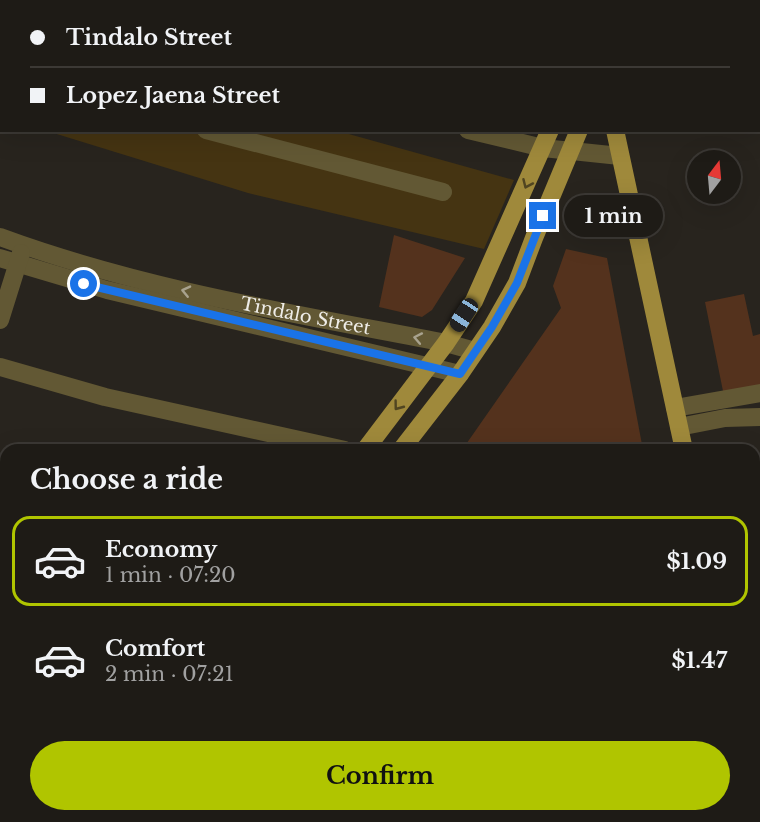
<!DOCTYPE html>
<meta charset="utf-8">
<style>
body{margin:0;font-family:"Libre Baskerville",serif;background:#2b2823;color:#f1f3f6;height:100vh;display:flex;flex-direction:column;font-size:22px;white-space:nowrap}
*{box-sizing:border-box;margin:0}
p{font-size:20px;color:#a1a1a1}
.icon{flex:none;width:33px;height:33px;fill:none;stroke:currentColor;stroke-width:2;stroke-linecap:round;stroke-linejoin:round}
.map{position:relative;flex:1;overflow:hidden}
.details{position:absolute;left:0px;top:444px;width:760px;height:378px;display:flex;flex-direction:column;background:#1e1b16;border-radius:18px 18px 0 0;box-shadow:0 6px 24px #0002,0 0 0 2px #3c3935}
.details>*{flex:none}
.hud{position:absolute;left:0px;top:0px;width:760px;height:132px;box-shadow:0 6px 24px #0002,0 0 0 2px #3c3935;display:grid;align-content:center;height:132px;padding:0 30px;background:#1e1b16}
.needle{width:39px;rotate:16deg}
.tools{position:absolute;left:687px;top:150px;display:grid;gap:12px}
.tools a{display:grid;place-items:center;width:54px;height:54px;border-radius:50%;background:#1e1b16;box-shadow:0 6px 24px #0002,0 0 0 2px #3c3935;font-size:30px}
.end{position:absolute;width:27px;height:27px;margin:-14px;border:8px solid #1a73e8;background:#fff;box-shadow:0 0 0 3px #fff}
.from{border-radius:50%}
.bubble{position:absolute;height:42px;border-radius:21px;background:#1e1b16;box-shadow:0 6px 24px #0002,0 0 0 2px #3c3935;font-size:20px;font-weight:700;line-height:42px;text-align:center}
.car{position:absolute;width:18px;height:36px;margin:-18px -9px;border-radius:8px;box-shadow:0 0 4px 2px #0007;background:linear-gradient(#222 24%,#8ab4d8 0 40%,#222 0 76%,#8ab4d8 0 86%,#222 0)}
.hud b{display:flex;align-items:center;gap:21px;height:57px;font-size:22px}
.hud b+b{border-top:2px solid #3c3935}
.hud i{width:15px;height:15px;background:#f1f3f6}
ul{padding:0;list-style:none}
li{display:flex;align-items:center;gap:18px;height:90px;margin:0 12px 9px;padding:0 18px;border:3px solid transparent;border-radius:18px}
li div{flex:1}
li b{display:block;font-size:22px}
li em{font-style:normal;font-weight:700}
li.active{border-color:#b0c500}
li>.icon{width:54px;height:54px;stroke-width:1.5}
h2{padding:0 30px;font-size:27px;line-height:72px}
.button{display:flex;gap:12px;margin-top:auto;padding:12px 30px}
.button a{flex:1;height:69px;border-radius:36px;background:#b0c500;color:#111;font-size:24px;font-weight:700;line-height:69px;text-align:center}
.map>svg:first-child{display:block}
</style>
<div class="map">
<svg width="760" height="822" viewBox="0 0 760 822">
<rect width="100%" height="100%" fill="#28241e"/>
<path fill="#453412" d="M 47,131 L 338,131 L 514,180 L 484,249 L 248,193 Z"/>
<path fill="#54321d" d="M 394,235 L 465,258 L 432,310 L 422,317 L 379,307 Z
M 566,249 L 607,258 L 643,450 L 462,450 L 561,308 L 553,286 Z
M 744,294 L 753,336 L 760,334 L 760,389 L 724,396 L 705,302 Z
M 0,637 L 6,640 L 6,670 L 0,667 Z
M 0,673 L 6,676 L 6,718 L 0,715 Z
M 0,779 L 6,782 L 6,816 L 31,816 L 26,822 L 0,822 Z"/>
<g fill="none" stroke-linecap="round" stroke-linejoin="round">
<g stroke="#625834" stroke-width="18">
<path d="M 10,0 L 14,2"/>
<path d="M 41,2 L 41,0"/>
<path d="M 263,2 L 264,0"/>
<path d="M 206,130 L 443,192"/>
<path d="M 468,130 L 543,148 L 620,156"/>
<path id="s1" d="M 0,237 C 144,290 296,314 446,343 L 475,351"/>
<path d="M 0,258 L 107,290 L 460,374"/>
<path d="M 0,320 L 21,253"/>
<path d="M 0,367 L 105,397 L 345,450"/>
<path d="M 675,408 L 760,393"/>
<path d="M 679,427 L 725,418 L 760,417"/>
<path d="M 0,490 L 6,492"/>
<path d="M 0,512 L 6,514"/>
<path d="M 0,636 L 6,638"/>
<path d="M 754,639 L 760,640"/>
<path d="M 0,769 L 6,771"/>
</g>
<path stroke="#9f893b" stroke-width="18" d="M 568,0 L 569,2
M 602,0 L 602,2
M 615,130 L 684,450
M 365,450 L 446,343 L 474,301 L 550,130
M 401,450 L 460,374 L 492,327 L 517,283 L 534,238 L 579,130
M 754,801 L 759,822
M 52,822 L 57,816
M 89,822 L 94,816"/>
</g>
<defs><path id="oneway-chevron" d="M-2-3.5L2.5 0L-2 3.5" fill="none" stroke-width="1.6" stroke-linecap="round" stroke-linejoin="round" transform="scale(1.5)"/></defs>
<g stroke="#504521">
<use href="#oneway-chevron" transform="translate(527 184) rotate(114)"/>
<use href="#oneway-chevron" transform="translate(398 406) rotate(127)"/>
</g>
<g stroke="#a8a28e">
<use href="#oneway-chevron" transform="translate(186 291) rotate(-167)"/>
<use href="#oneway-chevron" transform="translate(418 338) rotate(-169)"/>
</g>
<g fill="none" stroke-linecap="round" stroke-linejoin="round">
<path stroke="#1a73e8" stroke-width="8" d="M 84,284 L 460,374 L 492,327 L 517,283 L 543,216"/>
</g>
<g text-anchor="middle" stroke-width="4.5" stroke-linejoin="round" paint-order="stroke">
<g font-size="18" fill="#eeece7" stroke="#0f0d0b">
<text dy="6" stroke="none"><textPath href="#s1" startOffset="316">Tindalo Street</textPath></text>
</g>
</g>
</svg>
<div class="tools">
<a><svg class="needle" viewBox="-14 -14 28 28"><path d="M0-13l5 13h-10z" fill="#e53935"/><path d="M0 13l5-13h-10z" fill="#a1a1a1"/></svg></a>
</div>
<i class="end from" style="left:84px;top:284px"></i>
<i class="end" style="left:543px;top:216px"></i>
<div class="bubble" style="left:564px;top:195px;width:99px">1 min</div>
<i class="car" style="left:464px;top:315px;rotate:213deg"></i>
<div class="hud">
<b><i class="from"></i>Tindalo Street</b>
<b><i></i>Lopez Jaena Street</b>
</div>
<section class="details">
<h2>Choose a ride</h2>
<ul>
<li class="active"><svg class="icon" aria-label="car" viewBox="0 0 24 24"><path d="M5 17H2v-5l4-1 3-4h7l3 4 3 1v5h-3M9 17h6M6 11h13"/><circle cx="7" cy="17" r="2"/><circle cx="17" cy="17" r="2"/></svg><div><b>Economy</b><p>1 min · 07:20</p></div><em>$1.09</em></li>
<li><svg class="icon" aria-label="car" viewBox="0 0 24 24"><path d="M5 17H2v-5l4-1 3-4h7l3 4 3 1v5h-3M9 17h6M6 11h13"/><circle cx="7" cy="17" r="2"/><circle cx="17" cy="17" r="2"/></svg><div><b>Comfort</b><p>2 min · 07:21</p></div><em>$1.47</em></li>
</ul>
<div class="button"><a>Confirm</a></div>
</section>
</div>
